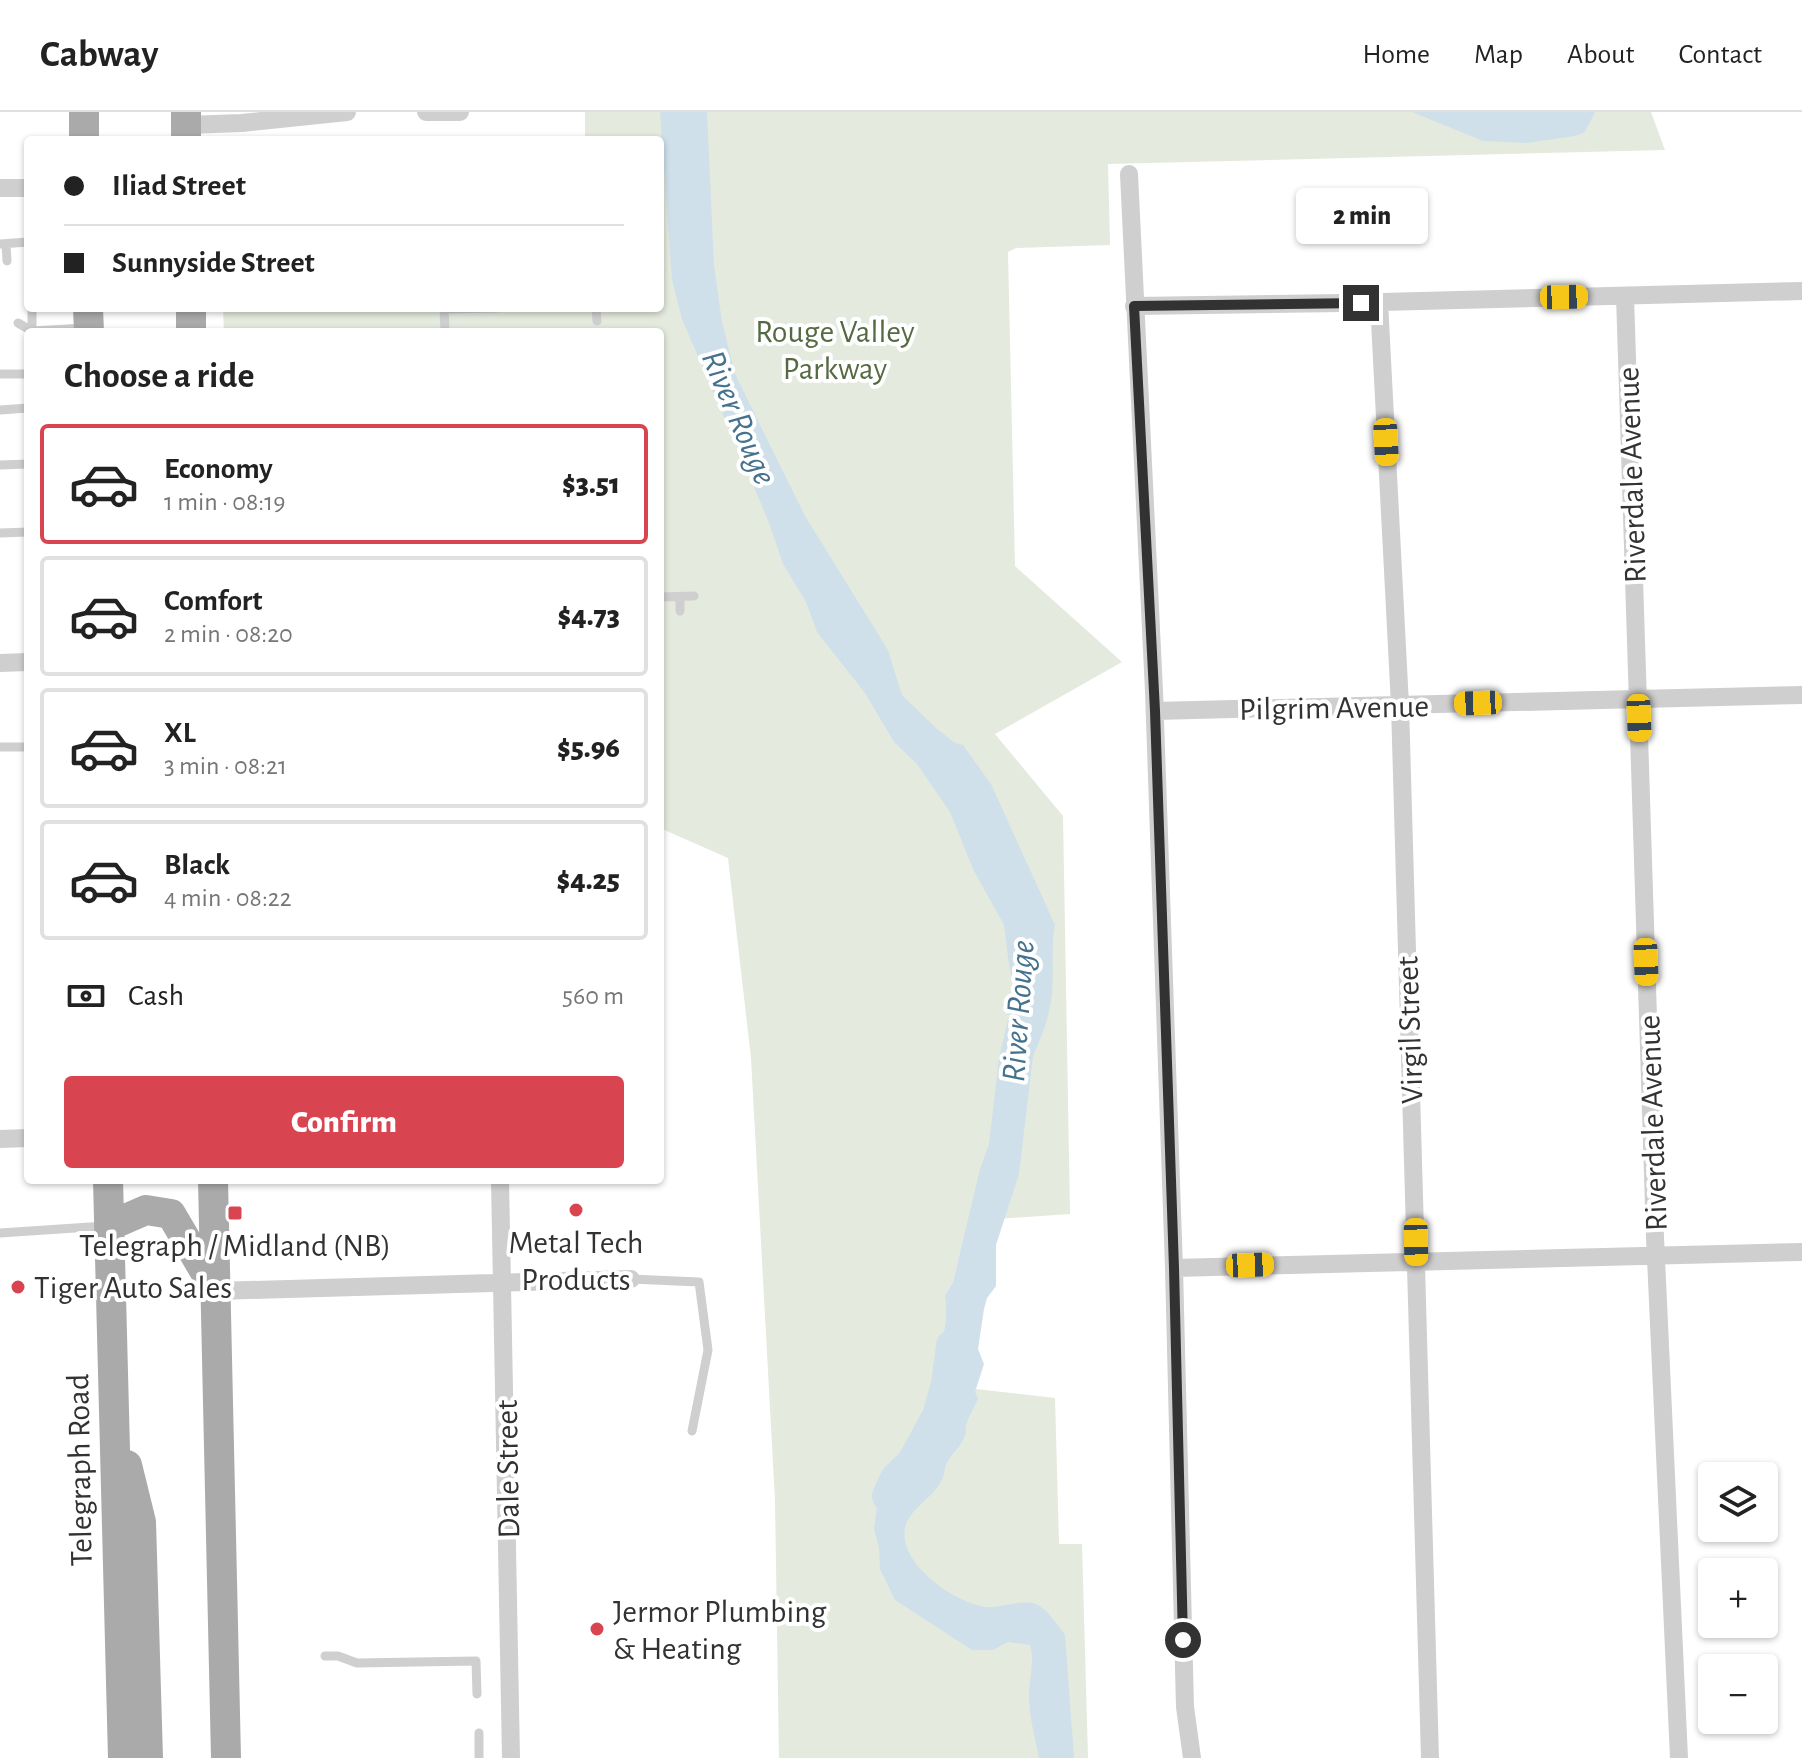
<!DOCTYPE html>
<meta charset="utf-8">
<style>
body{margin:0;font-family:"Alegreya Sans",sans-serif;background:#f2f2f2;color:#222;height:100vh;display:flex;flex-direction:column;font-size:30px;white-space:nowrap}
*{box-sizing:border-box;margin:0}
p{font-size:26px;color:#767676}
.icon{flex:none;width:44px;height:44px;fill:none;stroke:currentColor;stroke-width:2;stroke-linecap:round;stroke-linejoin:round}
.map{position:relative;flex:1;overflow:hidden}
.details{position:absolute;left:24px;top:216px;width:640px;height:856px;display:flex;flex-direction:column;background:#fff;border-radius:8px;box-shadow:0 2px 6px #0004}
.details>*{flex:none}
.hud{position:absolute;left:24px;top:24px;width:640px;height:176px;border-radius:8px;box-shadow:0 2px 6px #0004;display:grid;align-content:center;height:176px;padding:0 40px;background:#fff}
.controls{position:absolute;left:1698px;top:1350px;display:grid;gap:16px}
.controls a{display:grid;place-items:center;width:80px;height:80px;border-radius:8px;background:#fff;box-shadow:0 2px 6px #0004;font-size:40px}
.end{position:absolute;width:36px;height:36px;margin:-18px;border:10px solid #323232;background:#fff;box-shadow:0 0 0 4px #fff}
.from{border-radius:50%}
.bubble{position:absolute;height:56px;border-radius:8px;background:#fff;box-shadow:0 2px 6px #0004;font-size:26px;font-weight:800;line-height:56px;text-align:center}
.car{position:absolute;width:24px;height:48px;margin:-24px -12px;border-radius:10px;box-shadow:0 0 6px 2px #0007;background:linear-gradient(#f5c518 24%,#345 0 40%,#f5c518 0 76%,#345 0 86%,#f5c518 0)}
.hud b{display:flex;align-items:center;gap:28px;height:76px;font-size:30px}
.hud b+b{border-top:2px solid #e0e0e0}
.hud i{width:20px;height:20px;background:#222}
ul{padding:0;list-style:none}
li{display:flex;align-items:center;gap:24px;height:120px;margin:0 16px 12px;padding:0 24px;border:4px solid #e0e0e0;border-radius:8px}
li div{flex:1}
li b{display:block;font-size:30px}
li em{font-style:normal;font-weight:800}
li.selected{border-color:#d8444f}
li>.icon{width:72px;height:72px;stroke-width:1.5}
h2{padding:0 40px;font-size:36px;line-height:96px}
.pay{display:flex;align-items:center;gap:20px;height:88px;padding:0 40px;font-size:30px}
.pay p{margin-inline-start:auto}
.button{display:flex;gap:16px;margin-top:auto;padding:16px 40px}
.button a{flex:1;height:92px;border-radius:8px;background:#d8444f;color:#fff;font-size:32px;font-weight:800;line-height:92px;text-align:center}
header{display:flex;align-items:center;gap:48px;box-sizing:border-box;height:112px;padding:0 40px;background:#fff;border-bottom:2px solid #e0e0e0}
header strong{font-size:38px}
nav{display:flex;gap:44px;margin-inline-start:auto;font-size:28px}
.map>svg:first-child{display:block}
</style>
<header>
<strong>Cabway</strong>
<nav><a>Home</a><a>Map</a><a>About</a><a>Contact</a></nav>
</header>
<div class="map">
<svg width="1802" height="1646" viewBox="0 0 1802 1646">
<rect width="100%" height="100%" fill="#fff"/>
<path fill="#e4eade" d="M 585,0 L 1651,0 L 1665,38 L 1108,52 L 1110,133 L 1016,136 L 1008,140 L 1015,454 L 1122,550 L 995,622 L 1063,704 L 1070,1102 L 968,1109 L 953,1170 L 945,1183 L 946,1207 L 940,1241 L 940,1273 L 1055,1286 L 1059,1432 L 1082,1432 L 1088,1646 L 779,1646 L 775,1388 L 751,946 L 728,746 L 660,716 L 660,220 L 224,220 L 223,196 L 660,196 L 660,28 L 585,28 Z"/>
<path fill="#cfe0eb" d="M 660,0 L 707,0 L 714,153 L 722,210 L 735,262 L 805,404 L 888,538 L 902,583 L 936,616 L 955,631 L 963,633 L 991,672 L 1055,813 C 1050,838 1055,864 1051,889 C 1048,909 1041,927 1033,944 L 1019,1062 L 996,1133 L 996,1174 L 987,1186 L 984,1197 L 978,1237 L 984,1252 L 975,1280 L 978,1286 C 975,1295 968,1305 966,1314 C 965,1321 967,1319 964,1326 C 960,1336 951,1342 947,1351 C 943,1358 946,1363 939,1373 C 929,1388 909,1398 905,1416 C 898,1452 955,1491 987,1495 C 1002,1496 1021,1487 1036,1492 C 1047,1497 1058,1513 1065,1523 L 1074,1646 L 1039,1646 C 1035,1626 1029,1604 1029,1583 C 1029,1566 1035,1550 1030,1533 L 1008,1530 L 993,1538 L 972,1538 L 895,1488 L 880,1457 L 879,1436 L 874,1417 L 877,1394 L 892,1362 L 899,1355 L 924,1343 L 934,1327 L 947,1294 L 940,1241 L 946,1207 L 945,1183 L 953,1170 L 980,1057 L 989,1032 L 999,946 L 1015,878 L 1009,853 L 1004,813 L 974,759 L 950,700 L 917,652 L 894,630 L 865,581 L 817,520 L 806,490 L 783,452 L 768,408 L 682,207 L 672,168 Z
M 1412,0 L 1595,0 L 1585,20 L 1575,24 L 1527,31 L 1483,29 Z"/>
<g fill="none" stroke-linecap="round" stroke-linejoin="round">
<path stroke="#cfe0eb" stroke-width="34" d="M 889,1384 L 897,1367 L 913,1352 L 939,1304 L 948,1272 L 953,1234"/>
<path stroke="#cfcfcf" stroke-width="9" d="M 0,132 L 28,130
M 6,132 L 7,149
M 444,196 L 445,220
M 596,196 L 597,209
M 444,197 L 497,196
M 18,211 L 32,219 L 85,216
M 32,220 L 32,196
M 0,262 L 28,262
M 0,298 L 28,296
M 0,353 L 28,352
M 0,421 L 28,420
M 660,485 L 694,484
M 680,485 L 680,499
M 0,635 L 28,635
M 0,1121 L 105,1114
M 631,1167 L 699,1170 L 708,1238 L 692,1319
M 325,1544 L 338,1544 L 357,1551 L 476,1549 L 477,1582
M 479,1621 L 479,1646"/>
<path stroke="#cfcfcf" stroke-width="18" d="M 426,0 L 460,0
M 186,13 L 242,11 L 347,0
M 1129,62 L 1154,579 L 1174,1156 L 1185,1595 L 1192,1646
M 0,76 L 28,76
M 1625,184 L 1655,1125 L 1679,1646
M 1379,190 L 1400,593 L 1430,1646
M 1134,194 L 1343,191 L 1802,179
M 0,551 L 28,550
M 1155,599 L 1802,583
M 0,1027 L 28,1026
M 500,1068 L 511,1646
M 1174,1156 L 1802,1140
M 216,1179 L 631,1167"/>
<path stroke="#aaa" stroke-width="30" d="M 84,0 L 84,28
M 186,0 L 186,28
M 88,196 L 89,220
M 191,196 L 191,220
M 108,1068 L 123,1646
M 213,1068 L 226,1646
M 109,1114 L 146,1098 L 171,1102 L 215,1177
M 127,1353 L 141,1410 L 148,1646"/>
</g>
<g fill="none" stroke-linecap="round" stroke-linejoin="round">
<path stroke="#323232" stroke-width="10" d="M 1183,1528 L 1174,1156 L 1155,599 L 1134,194 L 1361,191"/>
</g>
<g fill="#d8444f" stroke="#fff" stroke-width="3">
<circle cx="576" cy="1098" r="8"/>
<rect x="227" y="1093" width="16" height="16" rx="4"/>
<circle cx="18" cy="1175" r="8"/>
<circle cx="597" cy="1517" r="8"/>
</g>
<g text-anchor="middle" stroke-width="8" stroke-linejoin="round" paint-order="stroke">
<g font-size="32" fill="#556a42" stroke="#fff">
<text x="835" y="230">Rouge Valley<tspan x="835" dy="37">Parkway</tspan></text>
</g>
<g font-size="32" fill="#323232" stroke="#fff">
<text transform="translate(1631 363) rotate(-92)" y="11">Riverdale Avenue</text>
<text transform="translate(1334 595) rotate(-1)" y="11">Pilgrim Avenue</text>
<text transform="translate(1409 918) rotate(-92)" y="11">Virgil Street</text>
<text transform="translate(1652 1011) rotate(-92)" y="11">Riverdale Avenue</text>
<text transform="translate(507 1357) rotate(-91)" y="11">Dale Street</text>
<text transform="translate(79 1358) rotate(-91)" y="11">Telegraph Road</text>
</g>
<g font-size="32" fill="#323232" stroke="#fff">
<text x="576" y="1141">Metal Tech<tspan x="576" dy="37">Products</tspan></text>
<text x="235" y="1144">Telegraph / Midland (NB)</text>
<text x="34" y="1186" text-anchor="start">Tiger Auto Sales</text>
<text x="613" y="1510" text-anchor="start">Jermor Plumbing<tspan x="613" dy="37">&amp; Heating</tspan></text>
</g>
<g font-size="34" font-style="italic" fill="#45728e" stroke="#fff">
<text transform="translate(740 305) rotate(67)" y="12">River Rouge</text>
<text transform="translate(1017 899) rotate(-86)" y="12">River Rouge</text>
</g>
</g>
</svg>
<div class="controls">
<a><svg class="icon" aria-label="layers" viewBox="0 0 24 24"><path d="M12 4l9 5-9 5-9-5zM3 14l9 5 9-5"/></svg></a>
<a>+</a>
<a>−</a>
</div>
<i class="end from" style="left:1183px;top:1528px"></i>
<i class="end" style="left:1361px;top:191px"></i>
<div class="bubble" style="left:1296px;top:76px;width:132px">2 min</div>
<i class="car" style="left:1564px;top:185px;rotate:89deg"></i>
<i class="car" style="left:1386px;top:330px;rotate:177deg"></i>
<i class="car" style="left:1478px;top:591px;rotate:268deg"></i>
<i class="car" style="left:1639px;top:606px;rotate:178deg"></i>
<i class="car" style="left:1646px;top:850px;rotate:178deg"></i>
<i class="car" style="left:1416px;top:1130px;rotate:179deg"></i>
<i class="car" style="left:1250px;top:1153px;rotate:88deg"></i>
<div class="hud">
<b><i class="from"></i>Iliad Street</b>
<b><i></i>Sunnyside Street</b>
</div>
<section class="details">
<h2>Choose a ride</h2>
<ul>
<li class="selected"><svg class="icon" aria-label="car" viewBox="0 0 24 24"><path d="M5 17H2v-5l4-1 3-4h7l3 4 3 1v5h-3M9 17h6M6 11h13"/><circle cx="7" cy="17" r="2"/><circle cx="17" cy="17" r="2"/></svg><div><b>Economy</b><p>1 min · 08:19</p></div><em>$3.51</em></li>
<li><svg class="icon" aria-label="car" viewBox="0 0 24 24"><path d="M5 17H2v-5l4-1 3-4h7l3 4 3 1v5h-3M9 17h6M6 11h13"/><circle cx="7" cy="17" r="2"/><circle cx="17" cy="17" r="2"/></svg><div><b>Comfort</b><p>2 min · 08:20</p></div><em>$4.73</em></li>
<li><svg class="icon" aria-label="car" viewBox="0 0 24 24"><path d="M5 17H2v-5l4-1 3-4h7l3 4 3 1v5h-3M9 17h6M6 11h13"/><circle cx="7" cy="17" r="2"/><circle cx="17" cy="17" r="2"/></svg><div><b>XL</b><p>3 min · 08:21</p></div><em>$5.96</em></li>
<li><svg class="icon" aria-label="car" viewBox="0 0 24 24"><path d="M5 17H2v-5l4-1 3-4h7l3 4 3 1v5h-3M9 17h6M6 11h13"/><circle cx="7" cy="17" r="2"/><circle cx="17" cy="17" r="2"/></svg><div><b>Black</b><p>4 min · 08:22</p></div><em>$4.25</em></li>
</ul>
<div class="pay"><svg class="icon" aria-label="cash" viewBox="0 0 24 24"><path d="M3 7h18v10H3z"/><circle cx="12" cy="12" r="2"/></svg>Cash<p>560 m</p></div>
<div class="button"><a>Confirm</a></div>
</section>
</div>
